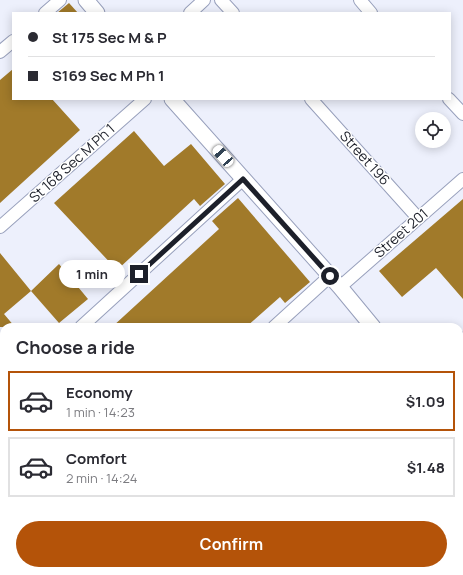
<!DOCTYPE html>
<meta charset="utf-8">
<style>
body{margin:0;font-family:Manrope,sans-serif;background:#f2f2f3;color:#2b2b33;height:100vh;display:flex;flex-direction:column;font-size:15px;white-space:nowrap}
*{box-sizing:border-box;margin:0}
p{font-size:13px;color:#7c7c81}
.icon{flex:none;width:22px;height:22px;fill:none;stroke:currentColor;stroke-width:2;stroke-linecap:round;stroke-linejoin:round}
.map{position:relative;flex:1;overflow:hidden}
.details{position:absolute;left:0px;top:323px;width:463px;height:252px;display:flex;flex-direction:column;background:#fff;border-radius:12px 12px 0 0;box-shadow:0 2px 10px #0003}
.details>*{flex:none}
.top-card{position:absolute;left:12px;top:12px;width:439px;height:88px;border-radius:0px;box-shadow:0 2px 10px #0003;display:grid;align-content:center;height:88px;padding:0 16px;background:#fff}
.tools{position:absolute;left:415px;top:112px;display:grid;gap:8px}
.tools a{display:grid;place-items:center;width:36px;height:36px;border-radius:50%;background:#fff;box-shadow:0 2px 10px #0003;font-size:20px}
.end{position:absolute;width:18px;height:18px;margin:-9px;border:5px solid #1d202a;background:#fff;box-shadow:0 0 0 2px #fff}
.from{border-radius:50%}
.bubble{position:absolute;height:28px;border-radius:14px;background:#fff;box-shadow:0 2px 10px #0003;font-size:13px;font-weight:700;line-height:28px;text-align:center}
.car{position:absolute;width:12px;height:24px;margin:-12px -6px;border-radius:5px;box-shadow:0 0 3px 1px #0007;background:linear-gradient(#fff 24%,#345 0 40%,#fff 0 76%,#345 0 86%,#fff 0)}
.top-card b{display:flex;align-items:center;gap:14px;height:38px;font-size:15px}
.top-card b+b{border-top:1px solid #e1e1e2}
.top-card i{width:10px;height:10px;background:#2b2b33}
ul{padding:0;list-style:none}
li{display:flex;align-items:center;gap:12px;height:60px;margin:0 8px 6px;padding:0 8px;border:2px solid #e1e1e2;border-radius:0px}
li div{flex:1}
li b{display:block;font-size:15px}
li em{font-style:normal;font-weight:700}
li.on{border-color:#b45309}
li>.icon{width:36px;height:36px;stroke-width:1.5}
h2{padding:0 16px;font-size:18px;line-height:48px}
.primary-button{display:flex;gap:8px;margin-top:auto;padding:8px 16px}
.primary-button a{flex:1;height:46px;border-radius:24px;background:#b45309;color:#fff;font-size:16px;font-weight:700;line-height:46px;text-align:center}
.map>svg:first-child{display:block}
</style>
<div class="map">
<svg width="463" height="575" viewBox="0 0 463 575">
<rect width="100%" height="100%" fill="#edf0fc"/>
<path fill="#a17a2a" d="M 69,3 L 78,13 L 57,13 Z
M 13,69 L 13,99 L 52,99 L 80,130 L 0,203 L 0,80 Z
M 134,131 L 164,166 L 191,144 L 225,184 L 200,206 L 194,199 L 117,270 L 54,203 Z
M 238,198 L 310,282 L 285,303 L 280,297 L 246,327 L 112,327 L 219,229 L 212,221 Z
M 463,199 L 463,299 L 436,268 L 402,297 L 379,271 Z
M 0,253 L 31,291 L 4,314 L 15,327 L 0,327 Z
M 59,264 L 88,299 L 59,323 L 31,291 Z"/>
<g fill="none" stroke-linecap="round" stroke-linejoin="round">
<g stroke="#98a0bc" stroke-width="8">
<path id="service" d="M 234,571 L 237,575"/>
</g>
<g stroke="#98a0bc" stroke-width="14">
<path id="minor" d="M 221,0 L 233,13
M 360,0 L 371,13
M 45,13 L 60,0
M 190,13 L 204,0
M 0,52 L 13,41
M 311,99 L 418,218
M 449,99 L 463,114
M 0,227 L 145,99
M 340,287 L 463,179
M 81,327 L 243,179
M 274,327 L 330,276
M 0,401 L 4,397
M 459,439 L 463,443
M 459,460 L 463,457
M 0,461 L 4,466
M 459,544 L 463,540
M 337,574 L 340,571
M 1,575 L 5,571
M 424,575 L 428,571"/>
</g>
<g stroke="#98a0bc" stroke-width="17">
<path id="tertiary" d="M 86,0 L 97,13
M 172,99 L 340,287 L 373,327"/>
</g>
<g stroke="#98a0bc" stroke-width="19">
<path id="secondary" d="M 459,344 L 463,341
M 202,575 L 207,571"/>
</g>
<use href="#service" stroke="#fff" stroke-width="6"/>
<use href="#minor" stroke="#fff" stroke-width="12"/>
<use href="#tertiary" stroke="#fff" stroke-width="15"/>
<use href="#secondary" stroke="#dbe1fc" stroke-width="17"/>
</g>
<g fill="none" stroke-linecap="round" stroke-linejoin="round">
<path stroke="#1d202a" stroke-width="5" d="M 139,274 L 243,179 L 330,276"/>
</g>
<g text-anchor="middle" stroke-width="3" stroke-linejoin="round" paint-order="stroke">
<g font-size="14" fill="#1d202a" stroke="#fff">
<text transform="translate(365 158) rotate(48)" y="5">Street 196</text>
<text transform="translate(72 163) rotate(-42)" y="5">St 168 Sec M Ph 1</text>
<text transform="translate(401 233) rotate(-41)" y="5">Street 201</text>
</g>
</g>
</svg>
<div class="tools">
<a><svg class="icon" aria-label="locate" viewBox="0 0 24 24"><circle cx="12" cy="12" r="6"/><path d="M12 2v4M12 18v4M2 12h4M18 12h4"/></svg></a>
</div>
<i class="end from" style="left:330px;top:276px"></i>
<i class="end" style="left:139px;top:274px"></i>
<div class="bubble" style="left:59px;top:260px;width:66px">1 min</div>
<i class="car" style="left:223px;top:156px;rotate:318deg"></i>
<div class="top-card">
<b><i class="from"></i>St 175 Sec M &amp; P</b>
<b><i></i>S169 Sec M Ph 1</b>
</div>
<section class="details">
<h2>Choose a ride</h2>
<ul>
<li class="on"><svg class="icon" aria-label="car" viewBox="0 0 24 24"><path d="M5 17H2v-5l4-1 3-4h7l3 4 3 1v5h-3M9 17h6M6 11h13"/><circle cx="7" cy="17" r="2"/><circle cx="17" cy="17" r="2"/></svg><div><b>Economy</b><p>1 min · 14:23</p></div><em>$1.09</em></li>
<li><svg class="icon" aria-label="car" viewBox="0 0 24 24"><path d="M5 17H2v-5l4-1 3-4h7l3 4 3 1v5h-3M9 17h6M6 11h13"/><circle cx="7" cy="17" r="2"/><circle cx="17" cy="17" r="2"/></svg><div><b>Comfort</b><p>2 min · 14:24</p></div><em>$1.48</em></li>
</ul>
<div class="primary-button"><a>Confirm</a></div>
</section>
</div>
